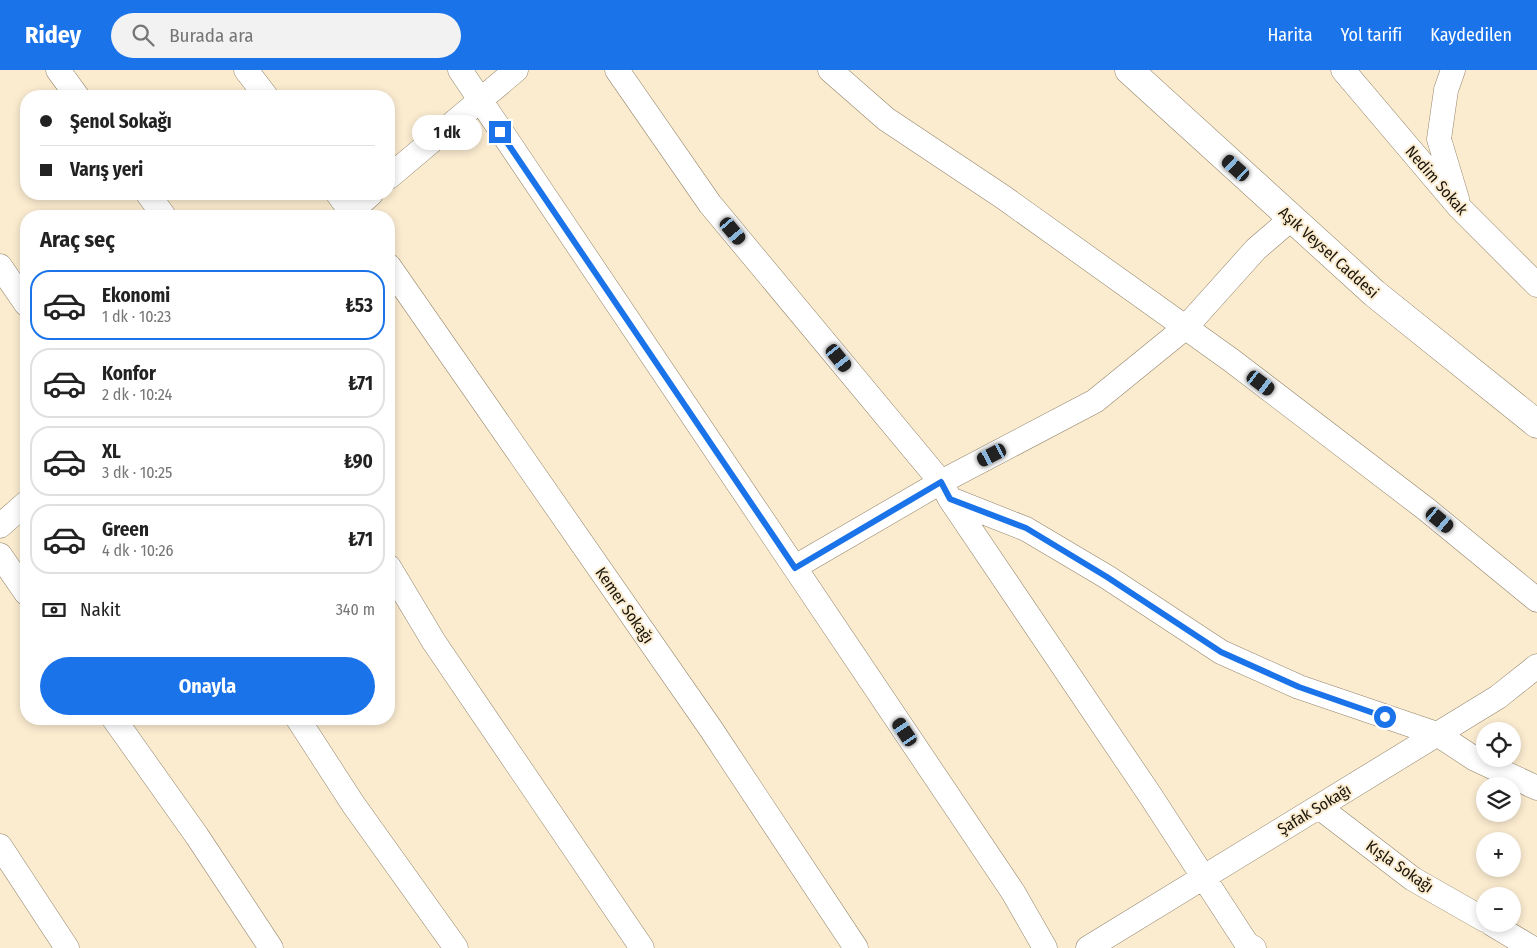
<!DOCTYPE html>
<html lang="tr">
<meta charset="utf-8">
<style>
body{margin:0;font-family:"Fira Sans Condensed",sans-serif;background:#f2f2f2;color:#222;height:100vh;display:flex;flex-direction:column;font-size:19px;white-space:nowrap}
*{box-sizing:border-box;margin:0}
p{font-size:16px;color:#767676}
.icon{flex:none;width:28px;height:28px;fill:none;stroke:currentColor;stroke-width:2;stroke-linecap:round;stroke-linejoin:round}
.map{position:relative;flex:1;overflow:hidden}
.details{position:absolute;left:20px;top:140px;width:375px;height:515px;display:flex;flex-direction:column;background:#fff;border-radius:20px;box-shadow:0 2px 8px #0003}
.details>*{flex:none}
.top-card{position:absolute;left:20px;top:20px;width:375px;height:110px;border-radius:20px;box-shadow:0 2px 8px #0003;display:grid;align-content:center;height:110px;padding:0 20px;background:#fff}
.buttons{position:absolute;left:1476px;top:652px;display:grid;gap:10px}
.buttons a{display:grid;place-items:center;width:45px;height:45px;border-radius:50%;background:#fff;box-shadow:0 2px 8px #0003;font-size:25px}
.end{position:absolute;width:22px;height:22px;margin:-11px;border:6px solid #1a73e8;background:#fff;box-shadow:0 0 0 2px #fff}
.from{border-radius:50%}
.bubble{position:absolute;height:35px;border-radius:18px;background:#fff;box-shadow:0 2px 8px #0003;font-size:16px;font-weight:700;line-height:35px;text-align:center}
.car{position:absolute;width:15px;height:30px;margin:-15px -8px;border-radius:6px;box-shadow:0 0 4px 1px #0007;background:linear-gradient(#222 24%,#8ab4d8 0 40%,#222 0 76%,#8ab4d8 0 86%,#222 0)}
.top-card b{display:flex;align-items:center;gap:18px;height:48px;font-size:19px}
.top-card b+b{border-top:1px solid #e0e0e0}
.top-card i{width:12px;height:12px;background:#222}
ul{padding:0;list-style:none}
li{display:flex;align-items:center;gap:15px;height:70px;margin:0 10px 8px;padding:0 10px;border:2px solid #e0e0e0;border-radius:20px}
li div{flex:1}
li b{display:block;font-size:19px}
li em{font-style:normal;font-weight:700}
li.selected{border-color:#1a73e8}
li>.icon{width:45px;height:45px;stroke-width:1.5}
h2{padding:0 20px;font-size:22px;line-height:60px}
.pay{display:flex;align-items:center;gap:12px;height:55px;padding:0 20px;font-size:19px}
.pay p{margin-inline-start:auto}
.cta{display:flex;gap:10px;margin-top:auto;padding:10px 20px}
.cta a{flex:1;height:58px;border-radius:30px;background:#1a73e8;color:#fff;font-size:20px;font-weight:700;line-height:58px;text-align:center}
header{display:flex;align-items:center;gap:30px;box-sizing:border-box;height:70px;padding:0 25px;background:#1a73e8;color:#fff}
header strong{font-size:24px}
nav{display:flex;gap:28px;margin-inline-start:auto;font-size:18px}
.search{width:350px;height:45px;background:#f2f2f2;display:flex;align-items:center;gap:12px;box-sizing:border-box;padding:0 18px;border-radius:28px;color:#767676;font-size:19px}
.map>svg:first-child{display:block}
</style>
<header>
<strong>Ridey</strong>
<div class="search"><svg class="icon" aria-label="search" viewBox="0 0 24 24"><circle cx="10" cy="10" r="6"/><path d="M15 15l6 6"/></svg>Burada ara</div>
<nav><a>Harita</a><a>Yol tarifi</a><a>Kaydedilen</a></nav>
</header>
<div class="map">
<svg width="1537" height="878" viewBox="0 0 1537 878">
<rect width="100%" height="100%" fill="#fbecd0"/>
<g fill="none" stroke-linecap="round" stroke-linejoin="round">
<g stroke="#91836a" stroke-width="25">
<path id="street" d="M 58,0 L 77,26
M 246,0 L 266,26
M 460,0 L 1013,822 L 1045,878
M 617,0 L 710,134 L 941,412 L 950,429 L 1150,725 L 1247,874 L 1254,878
M 830,0 L 886,49 L 1003,127 L 1231,290 L 1426,439 L 1537,530
M 1343,0 L 1459,137 L 1537,215
M 1453,0 L 1446,20 L 1439,69 L 1457,129
M 389,107 L 516,0
M 148,124 L 164,146
M 338,124 L 354,146
M 346,146 L 371,124
M 0,196 L 26,234
M 389,196 L 711,659 L 856,878
M 950,429 L 1026,459 L 1107,507 L 1221,582 L 1299,617 L 1437,664 L 1475,689 L 1537,718
M 0,456 L 26,433
M 0,485 L 26,523
M 389,497 L 434,572 L 642,878
M 795,497 L 941,412 L 1095,331 L 1186,257 L 1256,179 L 1292,148
M 114,649 L 197,766 L 271,878
M 298,649 L 353,734 L 456,878
M 1319,737 L 1413,809 L 1485,850
M 0,776 L 67,878
M 1492,854 L 1532,878
M 1088,878 L 1498,627 L 1537,596"/>
</g>
<g stroke="#91836a" stroke-width="29">
<path id="secondary" d="M 1129,0 L 1374,223 L 1537,354"/>
</g>
<use href="#street" stroke="#fff" stroke-width="24"/>
<use href="#secondary" stroke="#fff" stroke-width="28"/>
</g>
<g fill="none" stroke-linecap="round" stroke-linejoin="round">
<path stroke="#1a73e8" stroke-width="6" d="M 500,62 L 795,498 L 941,412 L 950,429 L 1026,458 L 1107,507 L 1221,582 L 1299,617 L 1385,647"/>
</g>
<g text-anchor="middle" stroke-width="4" stroke-linejoin="round" paint-order="stroke">
<g font-size="16" fill="#19140a" stroke="#fbecd0">
<text transform="translate(1437 110) rotate(49)" y="6">Nedim Sokak</text>
<text transform="translate(1329 182) rotate(42)" y="6">Aşık Veysel Caddesi</text>
<text transform="translate(625 535) rotate(55)" y="6">Kemer Sokağı</text>
<text transform="translate(1314 739) rotate(-31)" y="6">Şafak Sokağı</text>
<text transform="translate(1400 796) rotate(35)" y="6">Kışla Sokağı</text>
</g>
</g>
</svg>
<div class="buttons">
<a><svg class="icon" aria-label="locate" viewBox="0 0 24 24"><circle cx="12" cy="12" r="6"/><path d="M12 2v4M12 18v4M2 12h4M18 12h4"/></svg></a>
<a><svg class="icon" aria-label="layers" viewBox="0 0 24 24"><path d="M12 4l9 5-9 5-9-5zM3 14l9 5 9-5"/></svg></a>
<a>+</a>
<a>−</a>
</div>
<i class="end from" style="left:1385px;top:647px"></i>
<i class="end" style="left:500px;top:62px"></i>
<div class="bubble" style="left:412px;top:45px;width:70px">1 dk</div>
<i class="car" style="left:1236px;top:98px;rotate:312deg"></i>
<i class="car" style="left:733px;top:161px;rotate:140deg"></i>
<i class="car" style="left:839px;top:288px;rotate:141deg"></i>
<i class="car" style="left:1261px;top:313px;rotate:127deg"></i>
<i class="car" style="left:992px;top:385px;rotate:243deg"></i>
<i class="car" style="left:1440px;top:450px;rotate:130deg"></i>
<i class="car" style="left:905px;top:662px;rotate:326deg"></i>
<div class="top-card">
<b><i class="from"></i>Şenol Sokağı</b>
<b><i></i>Varış yeri</b>
</div>
<section class="details">
<h2>Araç seç</h2>
<ul>
<li class="selected"><svg class="icon" aria-label="car" viewBox="0 0 24 24"><path d="M5 17H2v-5l4-1 3-4h7l3 4 3 1v5h-3M9 17h6M6 11h13"/><circle cx="7" cy="17" r="2"/><circle cx="17" cy="17" r="2"/></svg><div><b>Ekonomi</b><p>1 dk · 10:23</p></div><em>₺53</em></li>
<li><svg class="icon" aria-label="car" viewBox="0 0 24 24"><path d="M5 17H2v-5l4-1 3-4h7l3 4 3 1v5h-3M9 17h6M6 11h13"/><circle cx="7" cy="17" r="2"/><circle cx="17" cy="17" r="2"/></svg><div><b>Konfor</b><p>2 dk · 10:24</p></div><em>₺71</em></li>
<li><svg class="icon" aria-label="car" viewBox="0 0 24 24"><path d="M5 17H2v-5l4-1 3-4h7l3 4 3 1v5h-3M9 17h6M6 11h13"/><circle cx="7" cy="17" r="2"/><circle cx="17" cy="17" r="2"/></svg><div><b>XL</b><p>3 dk · 10:25</p></div><em>₺90</em></li>
<li><svg class="icon" aria-label="car" viewBox="0 0 24 24"><path d="M5 17H2v-5l4-1 3-4h7l3 4 3 1v5h-3M9 17h6M6 11h13"/><circle cx="7" cy="17" r="2"/><circle cx="17" cy="17" r="2"/></svg><div><b>Green</b><p>4 dk · 10:26</p></div><em>₺71</em></li>
</ul>
<div class="pay"><svg class="icon" aria-label="cash" viewBox="0 0 24 24"><path d="M3 7h18v10H3z"/><circle cx="12" cy="12" r="2"/></svg>Nakit<p>340 m</p></div>
<div class="cta"><a>Onayla</a></div>
</section>
</div>
